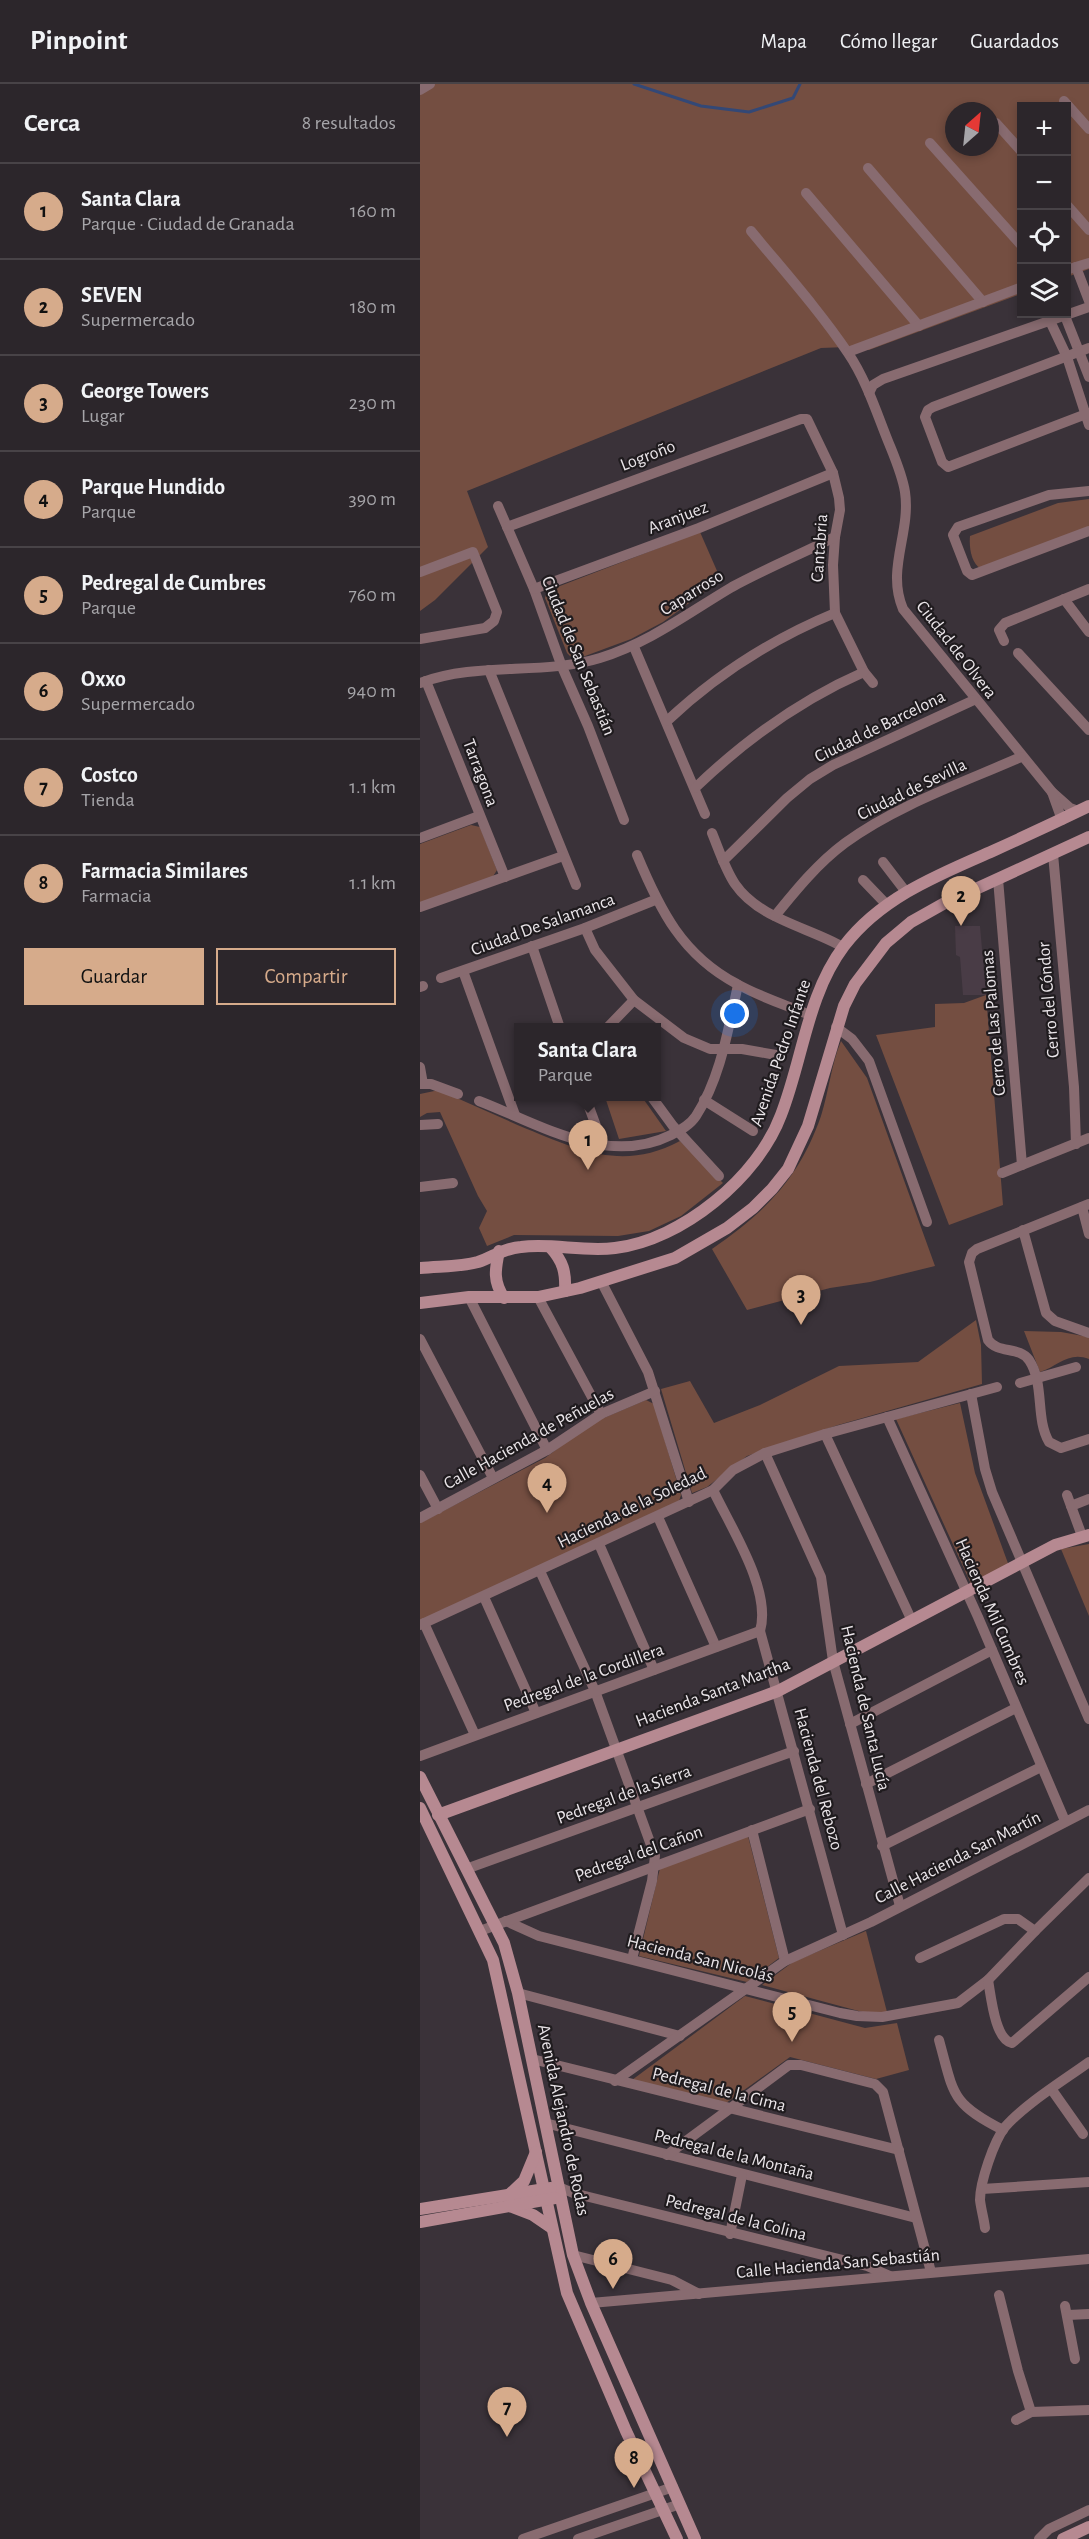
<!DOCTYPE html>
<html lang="es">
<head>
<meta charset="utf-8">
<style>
  body { margin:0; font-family:"Alegreya Sans",sans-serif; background:#342e33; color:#f1f3f6 }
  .controls { position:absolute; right:18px; top:18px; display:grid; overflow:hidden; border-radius:0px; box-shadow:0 3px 9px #0003 }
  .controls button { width:54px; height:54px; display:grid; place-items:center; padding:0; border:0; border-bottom:2px solid #484347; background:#2c262b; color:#f1f3f6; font:30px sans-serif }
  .compass { position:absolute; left:525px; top:18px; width:54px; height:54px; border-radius:50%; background:#2c262b; box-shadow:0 3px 9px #0003; rotate:27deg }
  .you { position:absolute; left:315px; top:930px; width:21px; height:21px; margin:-15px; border:4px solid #fff; border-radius:50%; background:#1a73e8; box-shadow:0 0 0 9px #1a73e833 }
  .badge { display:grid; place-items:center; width:39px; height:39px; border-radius:50%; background:#d6ab8b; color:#111; font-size:20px; font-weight:700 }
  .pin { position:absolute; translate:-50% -50px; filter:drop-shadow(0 2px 3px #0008) }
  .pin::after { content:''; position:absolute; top:32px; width:21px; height:18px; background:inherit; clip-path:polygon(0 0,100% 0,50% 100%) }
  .popup { position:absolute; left:94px; top:939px; width:147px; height:78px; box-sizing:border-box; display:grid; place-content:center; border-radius:0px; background:#2c262b; filter:drop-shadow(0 2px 4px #0005); font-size:20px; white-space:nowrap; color:#a6a5a9 }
  .popup b { font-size:22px; color:#f1f3f6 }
  .popup::after { content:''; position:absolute; left:50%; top:100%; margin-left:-12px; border:12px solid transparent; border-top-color:#2c262b }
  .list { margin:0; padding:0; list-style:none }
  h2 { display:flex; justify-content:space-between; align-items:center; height:78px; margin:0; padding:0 24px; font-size:26px }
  h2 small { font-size:20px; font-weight:400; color:#a6a5a9 }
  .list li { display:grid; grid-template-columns:39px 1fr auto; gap:18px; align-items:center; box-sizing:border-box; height:96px; padding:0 24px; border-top:2px solid #484347 }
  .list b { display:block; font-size:22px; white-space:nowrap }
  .list p { margin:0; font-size:20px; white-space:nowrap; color:#a6a5a9 }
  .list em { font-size:20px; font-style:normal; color:#a6a5a9 }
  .actions { display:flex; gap:12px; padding:18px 24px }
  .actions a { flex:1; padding:14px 0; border:2px solid #d6ab8b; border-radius:0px; text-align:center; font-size:21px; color:#d6ab8b }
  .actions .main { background:#d6ab8b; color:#111 }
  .icon { flex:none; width:33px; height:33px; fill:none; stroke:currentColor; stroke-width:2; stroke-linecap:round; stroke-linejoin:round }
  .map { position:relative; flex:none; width:669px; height:2455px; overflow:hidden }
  header { display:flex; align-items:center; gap:36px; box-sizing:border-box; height:84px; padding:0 30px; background:#2c262b; border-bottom:2px solid #484347 }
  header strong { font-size:28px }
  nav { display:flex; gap:33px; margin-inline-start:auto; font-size:21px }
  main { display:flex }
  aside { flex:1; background:#2c262b }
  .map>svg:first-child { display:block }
</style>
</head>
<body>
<header>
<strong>Pinpoint</strong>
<nav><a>Mapa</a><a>Cómo llegar</a><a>Guardados</a></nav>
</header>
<main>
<aside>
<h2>Cerca<small>8 resultados</small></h2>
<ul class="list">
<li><span class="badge">1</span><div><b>Santa Clara</b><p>Parque · Ciudad de Granada</p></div><em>160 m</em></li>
<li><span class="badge">2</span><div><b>SEVEN</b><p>Supermercado</p></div><em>180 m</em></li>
<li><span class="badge">3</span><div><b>George Towers</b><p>Lugar</p></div><em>230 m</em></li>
<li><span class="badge">4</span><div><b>Parque Hundido</b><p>Parque</p></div><em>390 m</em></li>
<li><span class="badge">5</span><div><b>Pedregal de Cumbres</b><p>Parque</p></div><em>760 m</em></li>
<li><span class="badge">6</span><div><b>Oxxo</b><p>Supermercado</p></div><em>940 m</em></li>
<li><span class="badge">7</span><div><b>Costco</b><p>Tienda</p></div><em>1.1 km</em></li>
<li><span class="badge">8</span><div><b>Farmacia Similares</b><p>Farmacia</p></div><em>1.1 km</em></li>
</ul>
<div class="actions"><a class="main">Guardar</a><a>Compartir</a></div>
</aside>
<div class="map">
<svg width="669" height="2455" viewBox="0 0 669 2455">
  <rect width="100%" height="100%" fill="#3a3239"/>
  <!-- built -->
  <path fill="#493c46" d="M535,842H560L566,911H543L540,873L536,871Z"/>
  <!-- green -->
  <g fill="#744e41" fill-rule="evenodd">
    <path d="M12,0H669V185L647,193L646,22H602L601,210L449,266L427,263L401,264L47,407L68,463L15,516L0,527V7ZM534,27H570V63H534Z"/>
    <path d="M669,415V443L561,485C551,479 549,463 550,452L638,419Z"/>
    <path d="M280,448L301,496L243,538L211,555L157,575L152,574L147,569L125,514L127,507Z"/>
    <path d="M51,741L60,743L77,786L72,794L0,819V760Z"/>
    <path d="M566,911L583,1121L529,1141L456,951L515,943V920L544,919Z"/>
    <path d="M421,957L447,994L515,1182L450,1198L410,1204L327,1226L292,1165C345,1128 379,1095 401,1032C409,1007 411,981 421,957Z"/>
    <path d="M19,1006C48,1019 77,1032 107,1045C161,1067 204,1087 260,1057L303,1099L261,1132L229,1147L198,1152L94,1151L67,1162L59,1144L67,1127L58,1112L20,1028L7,1029L0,1033V1010Z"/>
    <path d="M185,1013H222L246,1047L199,1055Z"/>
    <path d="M556,1236L561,1261L562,1300L418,1341L327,1372L287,1403L272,1409L241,1305L270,1297L294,1339L340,1321L419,1282L498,1278Z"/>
    <path d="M604,1247L641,1248L669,1253V1275C649,1267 638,1282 620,1288Z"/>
    <path d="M226,1316L234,1320L261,1411L259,1417L0,1537V1439L125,1374L172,1339Z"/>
    <path d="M540,1319L555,1389L589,1482L551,1500L476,1335Z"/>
    <path d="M669,1460V1532L641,1465Z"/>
    <path d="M328,1752L359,1874L327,1898L219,1872L240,1784Z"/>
    <path d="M446,1847L467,1928L446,1929L342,1901L373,1878Z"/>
    <path d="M325,1912L445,1944L477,1939L489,1986L456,1995L370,1973L306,2019L212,1996Z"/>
  </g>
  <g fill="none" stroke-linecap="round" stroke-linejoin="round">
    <!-- stream -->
    <path stroke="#334876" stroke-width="3" d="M214,0L281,22L329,28L373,14L380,0"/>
    <!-- street -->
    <g stroke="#886b70" stroke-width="10">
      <path d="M0,6L10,0"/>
      <path d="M644,17L669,45"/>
      <path d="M576,39L602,68"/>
      <path d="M510,59L602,162"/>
      <path d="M448,84L563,218"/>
      <path d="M386,109L499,242"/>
      <path d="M646,120L669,146"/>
      <path d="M331,147C364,187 399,226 428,269C445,294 455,324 466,352C473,370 482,389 485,408C491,449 466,485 483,525L632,708L650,724L658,727"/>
      <path d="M656,183L669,217"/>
      <path d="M646,186L669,179"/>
      <path d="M645,232L669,293"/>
      <path d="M630,237L647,273L669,341"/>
      <path d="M669,264L513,323L508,326L505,333L522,378L528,383L669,329"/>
      <path d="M428,268L602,203"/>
      <path d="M449,309L453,301L463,295L669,223"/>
      <path d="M669,407L629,411L538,443L533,451L547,487L552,491L669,447"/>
      <path d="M78,422L114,505L142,583L168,642L204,736"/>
      <path d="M87,443L381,335H387L413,389L419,414L420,426L415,453L413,481L415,529L444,588L453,599"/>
      <path d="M0,488L53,468L77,528L74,537L65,544L0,555"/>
      <path d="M114,505L279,444L413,389"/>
      <path d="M644,515L669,548"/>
      <path d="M584,557L579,546L585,539L669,505"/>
      <path d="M214,563L285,730"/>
      <path d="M598,569L669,646"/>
      <path d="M69,586L156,801"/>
      <path d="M6,597L85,793"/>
      <path d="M0,599C58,577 122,592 180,574C229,559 268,529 312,503C345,485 381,470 415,453"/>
      <path d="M247,637C297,590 352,555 415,529"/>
      <path d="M275,704C326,655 380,616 444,588"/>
      <path d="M632,708L642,736"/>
      <path d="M292,749C299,766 305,785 315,800C339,835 388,843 423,863"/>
      <path d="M0,754L59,732"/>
      <path d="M633,770L654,1003L656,1060"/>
      <path d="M217,771C240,826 262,871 317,900C340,913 366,921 390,931"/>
      <path d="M303,777L367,714L390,695L413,681L554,616"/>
      <path d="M463,778L486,808"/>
      <path d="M578,795L602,1081"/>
      <path d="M443,796L467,821"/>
      <path d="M0,823L143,772"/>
      <path d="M355,832C376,806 398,779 425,759C477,721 542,699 601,673"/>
      <path d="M165,844L175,866L214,916L264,954L290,965H322L356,971"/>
      <path d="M112,862L140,944"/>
      <path d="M43,887L95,1031"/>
      <path d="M21,894L165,844L235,816"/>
      <path d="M0,903L3,902"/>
      <path d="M416,943L432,955L449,977L507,1138"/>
      <path d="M187,944L214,916"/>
      <path d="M0,983L3,1000"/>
      <path d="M0,1000H11L38,1010"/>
      <path d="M165,1012L183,1061"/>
      <path d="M231,1012L253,1042L299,1092"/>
      <path d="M284,1016L333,1047"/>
      <path d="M59,1017C119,1040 187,1083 251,1051C261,1046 270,1041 276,1032C301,993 308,945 318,901"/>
      <path d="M0,1041L18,1040"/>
      <path d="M582,1089L669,1054"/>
      <path d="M0,1103L33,1099"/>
      <path d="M669,1120L557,1165L552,1169L549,1178L568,1256C578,1270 599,1262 609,1276C625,1300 615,1334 629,1358L641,1364L669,1355"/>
      <path d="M662,1123L669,1150"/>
      <path d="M603,1146L626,1229L635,1237L669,1249"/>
      <path d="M182,1199L228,1288L269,1418"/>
      <path d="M49,1213L127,1366"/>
      <path d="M118,1213L181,1330"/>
      <path d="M0,1255L73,1394"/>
      <path d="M600,1299L656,1283"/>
      <path d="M551,1310L565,1385L572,1408L669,1635"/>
      <path d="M467,1333L558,1533L645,1737"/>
      <path d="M405,1350L492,1537"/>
      <path d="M345,1369L401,1493L413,1577L480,1822"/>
      <path d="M0,1391L18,1425"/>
      <path d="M293,1406C311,1444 352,1506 340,1547"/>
      <path d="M647,1411L662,1452"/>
      <path d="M651,1422L669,1415"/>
      <path d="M238,1433L296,1563"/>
      <path d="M0,1434L127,1366L181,1330L235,1307"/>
      <path d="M179,1460L234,1586"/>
      <path d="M120,1487L175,1607L235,1772L232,1797L212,1875"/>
      <path d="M64,1513L116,1629"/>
      <path d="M4,1539L55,1651"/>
      <path d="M0,1541L293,1406L313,1386L345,1369L405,1350L577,1303"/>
      <path d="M340,1547L423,1851"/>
      <path d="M430,1640L572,1566"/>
      <path d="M0,1672L340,1547"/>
      <path d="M446,1700L596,1624"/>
      <path d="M332,1746L365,1877"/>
      <path d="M462,1762L621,1683"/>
      <path d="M46,1785L374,1667"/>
      <path d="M86,1837L119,1852L420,1929L437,1932L462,1933L538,1919L568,1896L615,1847L669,1794"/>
      <path d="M60,1847L390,1725"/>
      <path d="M500,1874L584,1835H598L615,1847"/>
      <path d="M568,1896C571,1912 575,1956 592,1959L669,1893"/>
      <path d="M98,1909L260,1952"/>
      <path d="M519,1956C534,2010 530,2019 583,2046"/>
      <path d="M112,1975L479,2066"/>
      <path d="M195,1997L365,1877L451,1838L669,1726"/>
      <path d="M632,2006L663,2050"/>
      <path d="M125,2039L496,2134"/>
      <path d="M247,2071L369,1981H381L455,2000L463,2008L511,2188"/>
      <path d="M139,2103L153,2109L447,2182L470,2192"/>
      <path d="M562,2105L669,2098"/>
      <path d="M565,2144C564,2135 561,2125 560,2116C560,2098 574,2057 585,2043C605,2020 644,1996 669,1978"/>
      <path d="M310,2150L322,2091"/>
      <path d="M153,2171L252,2196L279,2210"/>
      <path d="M579,2211L598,2287L611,2328"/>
      <path d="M171,2219L669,2175"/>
      <path d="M645,2222L655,2275"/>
      <path d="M648,2231L669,2230"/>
      <path d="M596,2336L611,2328L669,2326"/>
      <path d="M103,2455L253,2403"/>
      <path d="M158,2455L260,2420"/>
      <path d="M619,2455L629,2445L669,2426"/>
    </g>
    <!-- secondary -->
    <g stroke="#b68991" stroke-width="12">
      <path d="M130,1163C143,1177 146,1188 145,1207"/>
      <path d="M79,1167C75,1186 73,1197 84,1214"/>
      <path d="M0,1184C19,1182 40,1183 58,1178C73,1173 84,1164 101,1163C132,1159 163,1168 195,1164C262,1156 338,1093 361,1031C383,975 387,911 424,862C461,813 520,790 575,766C606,752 638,737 669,722"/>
      <path d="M0,1219L49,1213H118L160,1204L255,1174L307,1144L333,1124L352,1105L368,1085L388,1042L424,922L435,900L466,859L491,838L523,820L669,753"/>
      <path d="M0,1693L84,1859L98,1909L153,2171L171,2219L275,2455"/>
      <path d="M0,1724L73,1876L147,2209L206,2347L257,2455"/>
      <path d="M18,1731L358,1607L635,1461L669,1451"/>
      <path d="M90,2110L104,2097L116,2068"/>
      <path d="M90,2122L113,2131L132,2144"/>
      <path d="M0,2125L131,2104"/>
      <path d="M0,2138L135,2114"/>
      <path d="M643,2455L669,2443"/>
    </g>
  </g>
  <g text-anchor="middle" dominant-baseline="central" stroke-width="4.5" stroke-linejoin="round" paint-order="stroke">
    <!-- street labels -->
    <g font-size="18" fill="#eae5e9" stroke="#1f1b1e">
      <text transform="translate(228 372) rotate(-21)">Logroño</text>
      <text transform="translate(258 434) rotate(-21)">Aranjuez</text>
      <text transform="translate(400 464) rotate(-86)">Cantabria</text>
      <text transform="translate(272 509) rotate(-32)">Caparroso</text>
      <text transform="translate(536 566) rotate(52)">Ciudad de Olvera</text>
      <text transform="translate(158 572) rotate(68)">Ciudad de San Sebastián</text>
      <text transform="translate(460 643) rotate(-26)">Ciudad de Barcelona</text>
      <text transform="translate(60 689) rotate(69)">Tarragona</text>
      <text transform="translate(492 706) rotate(-26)">Ciudad de Sevilla</text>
      <text transform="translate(123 841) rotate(-20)">Ciudad De Salamanca</text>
      <text transform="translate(629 916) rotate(-95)">Cerro del Cóndor</text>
      <text transform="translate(574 939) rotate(-95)">Cerro de Las Palomas</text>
      <text transform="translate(361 969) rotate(-71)">Avenida Pedro Infante</text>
      <text transform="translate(109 1355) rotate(-29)">Calle Hacienda de Peñuelas</text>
      <text transform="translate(212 1424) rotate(-26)">Hacienda de la Soledad</text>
      <text transform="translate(572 1528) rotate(66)">Hacienda Mil Cumbres</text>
      <text transform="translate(164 1594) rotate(-20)">Pedregal de la Cordillera</text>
      <text transform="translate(293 1609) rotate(-21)">Hacienda Santa Martha</text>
      <text transform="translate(445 1624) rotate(77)">Hacienda de Santa Lucía</text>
      <text transform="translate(398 1695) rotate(75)">Hacienda del Rebozo</text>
      <text transform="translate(204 1711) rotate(-20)">Pedregal de la Sierra</text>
      <text transform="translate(219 1770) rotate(-20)">Pedregal del Cañon</text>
      <text transform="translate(538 1774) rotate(-27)">Calle Hacienda San Martín</text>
      <text transform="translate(280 1875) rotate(14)">Hacienda San Nicolás</text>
      <text transform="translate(299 2006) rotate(14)">Pedregal de la Cima</text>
      <text transform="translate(143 2036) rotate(78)">Avenida Alejandro de Rodas</text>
      <text transform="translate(314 2071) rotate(14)">Pedregal de la Montaña</text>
      <text transform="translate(316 2134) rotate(14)">Pedregal de la Colina</text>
      <text transform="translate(418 2180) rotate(-5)">Calle Hacienda San Sebastián</text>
    </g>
  </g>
</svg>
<div class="controls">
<button>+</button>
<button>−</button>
<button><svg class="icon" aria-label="locate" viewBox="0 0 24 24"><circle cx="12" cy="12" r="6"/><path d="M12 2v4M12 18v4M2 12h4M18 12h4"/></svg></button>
<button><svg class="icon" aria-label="layers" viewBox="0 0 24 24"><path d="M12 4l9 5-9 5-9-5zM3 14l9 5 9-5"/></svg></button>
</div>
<svg class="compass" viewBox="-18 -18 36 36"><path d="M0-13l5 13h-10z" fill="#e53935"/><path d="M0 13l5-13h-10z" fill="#a6a5a9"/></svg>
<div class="you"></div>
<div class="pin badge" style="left:168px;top:1086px">1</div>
<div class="popup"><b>Santa Clara</b>Parque</div>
<div class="pin badge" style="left:541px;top:842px">2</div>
<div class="pin badge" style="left:381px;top:1241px">3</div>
<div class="pin badge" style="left:127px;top:1429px">4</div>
<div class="pin badge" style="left:372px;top:1958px">5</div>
<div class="pin badge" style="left:193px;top:2205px">6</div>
<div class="pin badge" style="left:87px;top:2353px">7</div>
<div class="pin badge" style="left:214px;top:2404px">8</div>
</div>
</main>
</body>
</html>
